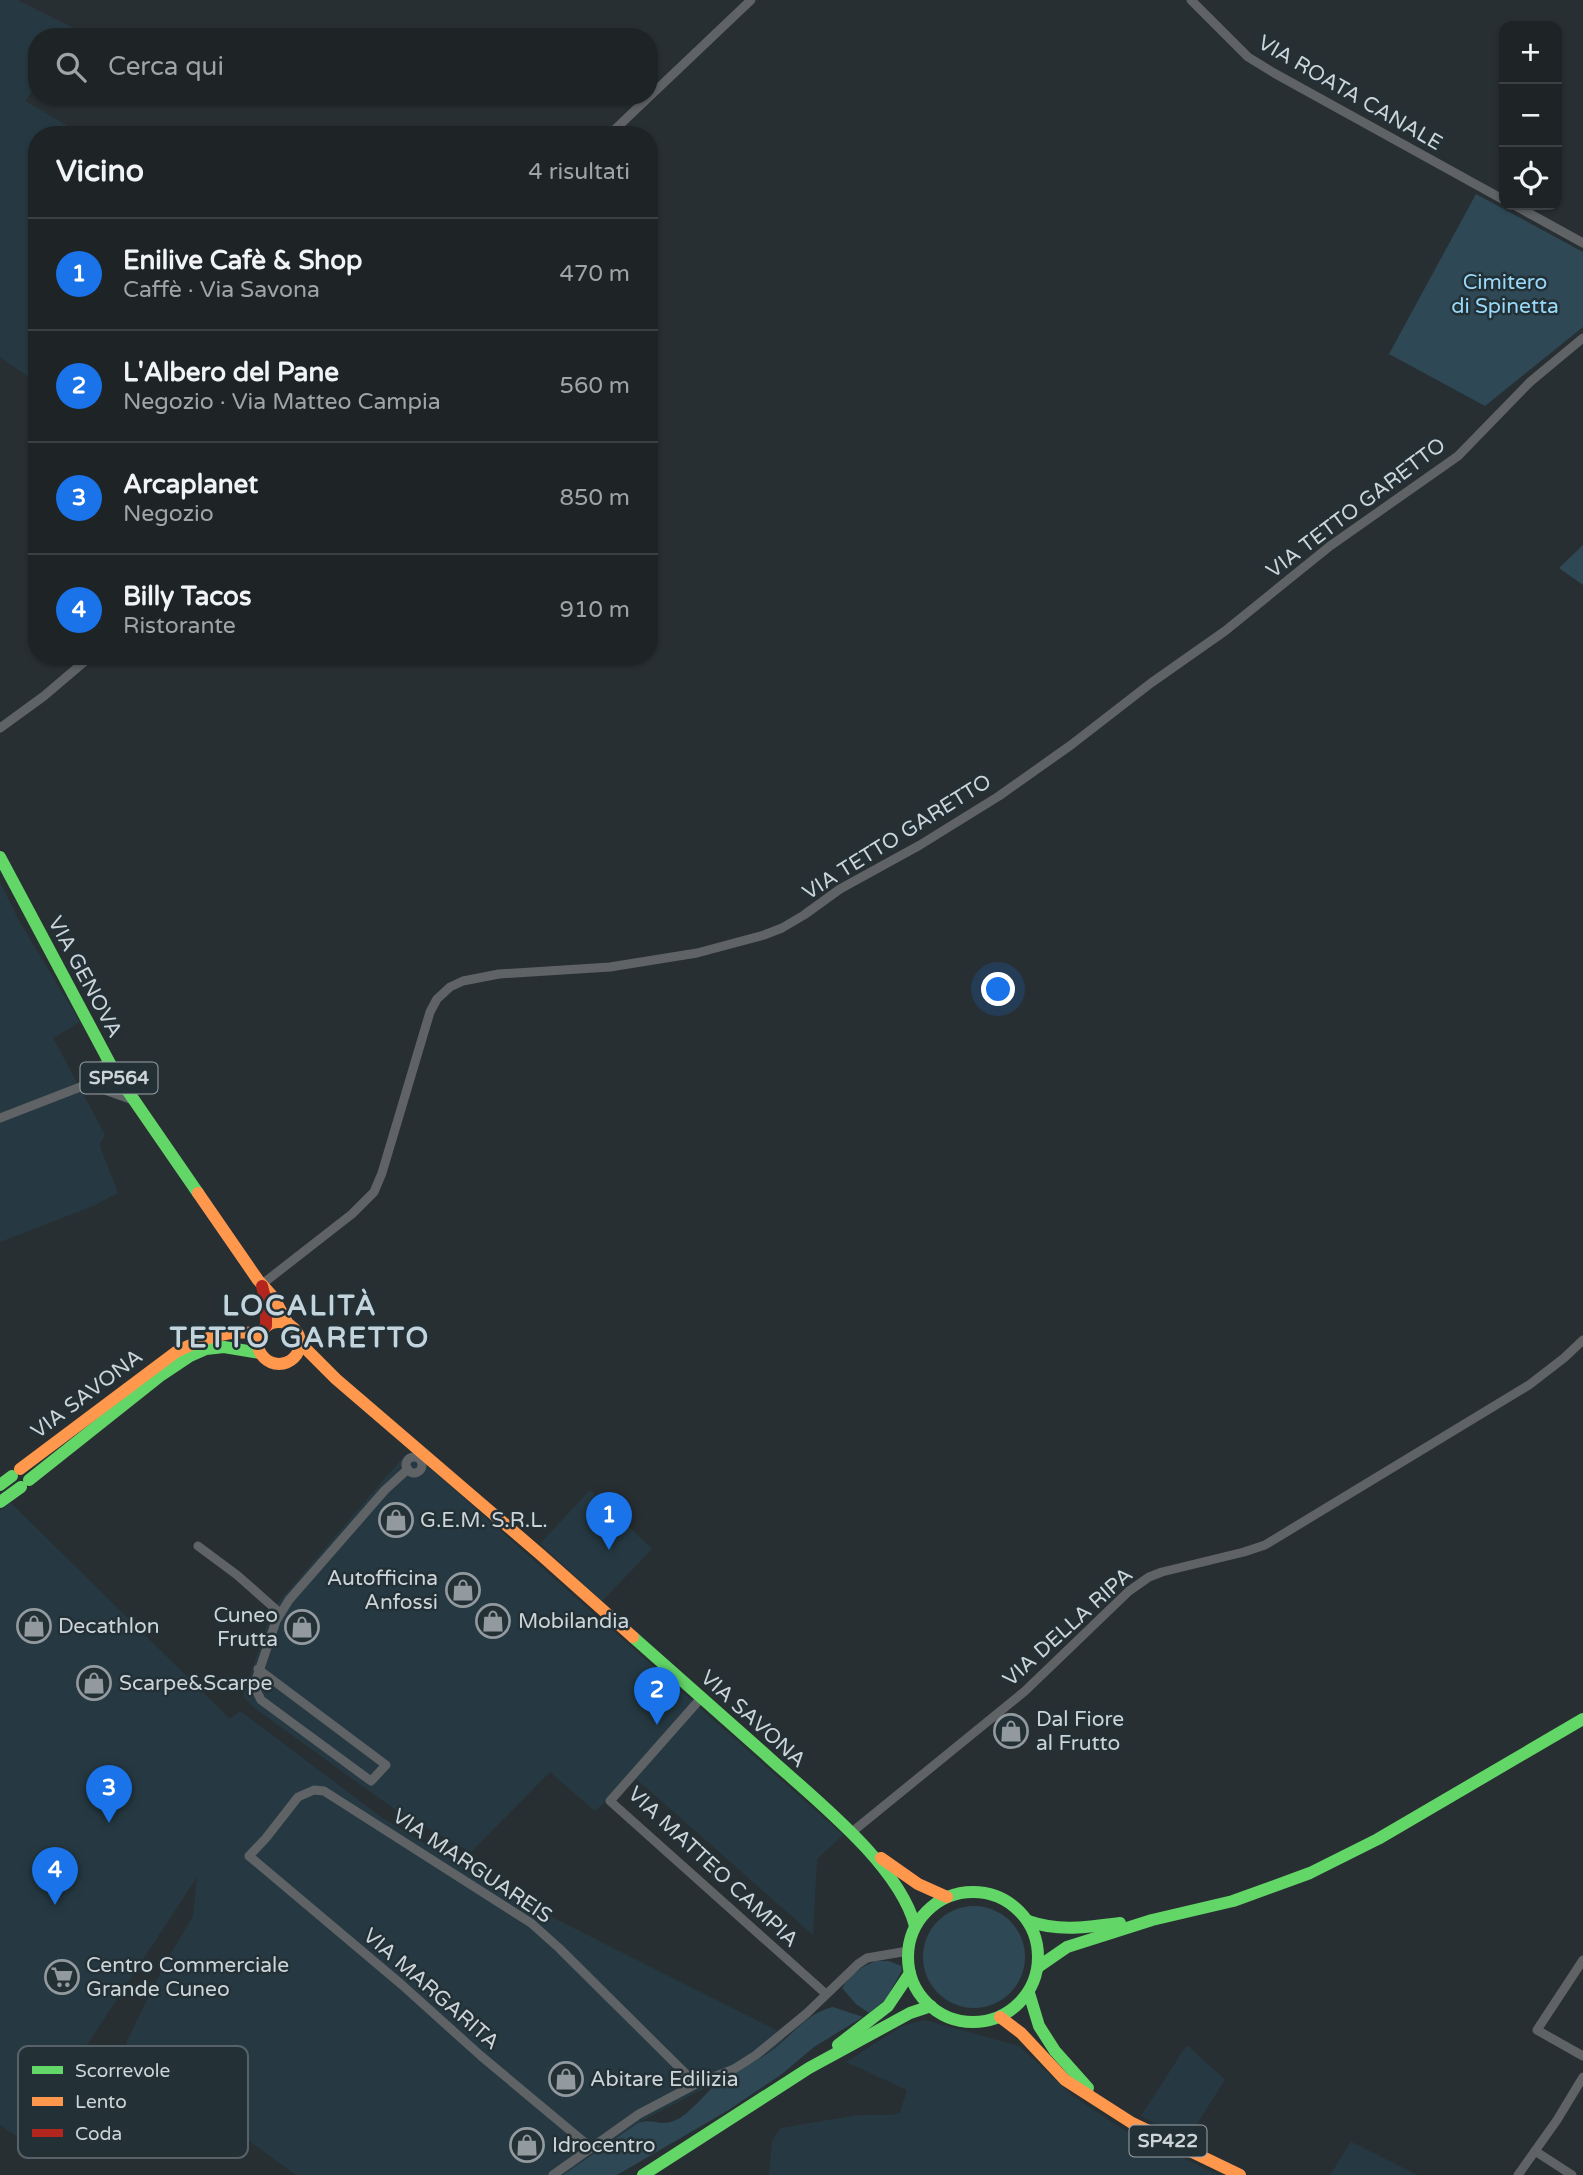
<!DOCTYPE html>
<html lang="it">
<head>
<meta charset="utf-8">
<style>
  body { margin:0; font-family:"Varela Round",sans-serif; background:#262b2e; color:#f1f3f6 }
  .controls { position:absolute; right:21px; top:21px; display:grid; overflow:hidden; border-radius:14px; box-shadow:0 2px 5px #0004 }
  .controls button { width:63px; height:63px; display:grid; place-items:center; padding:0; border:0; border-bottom:2px solid #3c4043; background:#1e2326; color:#f1f3f6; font:35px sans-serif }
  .you { position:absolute; left:999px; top:990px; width:24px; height:24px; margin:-18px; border:5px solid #fff; border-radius:50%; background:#1a73e8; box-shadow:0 0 0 10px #1a73e833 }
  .badge { display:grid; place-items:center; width:46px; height:46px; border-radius:50%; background:#1a73e8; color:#fff; font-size:23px; font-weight:700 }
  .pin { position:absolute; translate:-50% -58px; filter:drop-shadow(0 2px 4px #0008) }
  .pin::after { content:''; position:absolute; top:37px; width:24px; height:21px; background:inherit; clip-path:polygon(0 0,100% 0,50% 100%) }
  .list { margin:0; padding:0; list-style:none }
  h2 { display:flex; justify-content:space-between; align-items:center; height:91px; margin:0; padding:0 28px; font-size:30px }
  h2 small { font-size:23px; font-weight:400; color:#a1a4a7 }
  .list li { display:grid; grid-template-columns:46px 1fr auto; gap:21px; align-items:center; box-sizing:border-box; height:112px; padding:0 28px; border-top:2px solid #3c4043 }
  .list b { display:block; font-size:26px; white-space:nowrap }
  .list p { margin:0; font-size:23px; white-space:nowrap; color:#a1a4a7 }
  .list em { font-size:23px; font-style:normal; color:#a1a4a7 }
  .icon { flex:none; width:38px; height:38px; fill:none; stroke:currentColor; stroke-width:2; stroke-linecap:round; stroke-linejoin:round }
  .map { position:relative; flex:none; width:1583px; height:2175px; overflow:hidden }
  .search { position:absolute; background:#1e2326; box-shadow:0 2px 5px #0004; left:28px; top:28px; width:630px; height:77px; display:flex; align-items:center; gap:18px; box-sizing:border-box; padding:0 24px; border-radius:28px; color:#a1a4a7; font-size:26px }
  .panel { position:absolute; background:#1e2326; box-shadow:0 2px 5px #0004; left:28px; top:126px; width:630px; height:539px; border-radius:28px }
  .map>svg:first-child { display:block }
</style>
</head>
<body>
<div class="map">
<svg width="1583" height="2175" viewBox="0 0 1583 2175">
  <rect width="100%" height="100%" fill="#282f32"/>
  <!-- built -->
  <g fill="#263942">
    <path d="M0,0H17L73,28L67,37H37V83L25,101L83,135H37V383L0,357Z"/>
    <path d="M0,882L19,921L80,1022L53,1038L105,1135L100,1143L101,1150L118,1193L93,1206L0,1242Z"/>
    <path d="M413,1453L843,1835L817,1859L813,1935L633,1776L595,1811L550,1772L471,1852L397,1811L256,1709L243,1696L271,1614L277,1604L406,1454Z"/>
    <path d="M590,1490L652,1549L602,1601L540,1544Z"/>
    <path d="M10,1502L230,1719L240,1711L381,1817L512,1897L776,2030L784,2040L770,2052L749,2065L638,2123L563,2175H296L149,2068L131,2052L126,2043L166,1962L193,1916L197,1877L24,2141L0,2125V1511Z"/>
    <path d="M925,2020L1019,2046L1073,2096L1127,2132L1219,2175H769L772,2140L781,2128L858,2115H892L900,2113L907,2090L846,2062L902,2026Z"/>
    <path d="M1187,2045L1225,2080L1186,2140L1141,2116Z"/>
    <path d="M1351,2142L1417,2175H1330Z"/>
  </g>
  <!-- green -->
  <g fill="#2e4855">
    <path d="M1476,194L1583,252V327L1485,406L1389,354Z"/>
    <path d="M1583,545V585L1559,568Z"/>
    <circle cx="974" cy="1957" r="51"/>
    <path d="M876,1961H889L901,1966L902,1970L886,1999L869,2013L856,2004L842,1988C850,1975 862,1966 876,1961Z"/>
    <path d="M833,2007L863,2017L814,2047L782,2074L727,2111L617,2175H563L638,2123C655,2117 661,2129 680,2118C695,2108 706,2092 720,2081C734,2070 752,2064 767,2054C790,2039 805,2013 833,2007Z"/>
  </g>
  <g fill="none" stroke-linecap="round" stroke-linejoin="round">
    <!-- street -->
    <g stroke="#606365" stroke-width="9">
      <path d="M1191,0L1248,57L1274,73L1504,200"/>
      <path d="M609,135L751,0"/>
      <path d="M1514,205L1583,243"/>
      <path d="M0,728L44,696L91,656"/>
      <path d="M88,1084L89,1075L108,1061"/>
      <path d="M100,1089L114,1071"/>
      <path d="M0,1118L88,1084L133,1100"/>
      <path d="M261,1285L352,1214L374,1192L382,1173L430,1012L437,999L450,987L463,981L499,974L610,967L697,953L764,935L782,928L804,915L840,889L920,845L999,796L1071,745L1151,683L1225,631L1330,546L1458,456L1530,382L1583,338"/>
      <circle cx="414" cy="1465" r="8"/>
      <path d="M198,1546L237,1575L280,1613"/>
      <path d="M258,1669L386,1765L371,1781L261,1700L254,1686L276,1621L289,1600L385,1490L408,1469"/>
      <path d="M701,1698L610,1801L826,1994"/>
      <path d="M852,1832L1025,1691L1129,1591L1149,1577L1162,1572L1244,1552L1265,1545L1529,1385L1564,1358L1583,1340"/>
      <path d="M1583,1960L1537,2030L1583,2056"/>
      <path d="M590,2147L481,2056L401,1984L249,1856L266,1838L298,1797L314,1790L324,1791L531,1923L559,1948L696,2084"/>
      <path d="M1535,2151L1572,2175"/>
      <path d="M553,2175L639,2114L696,2084L734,2069L756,2055L807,2013L858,1964L867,1958L908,1951"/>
      <path d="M1518,2175L1557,2120L1583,2077"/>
    </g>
    <!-- fast -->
    <g stroke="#63d668" stroke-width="12">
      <path d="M0,857L114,1071L198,1193"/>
      <path d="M29,1480L160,1376L190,1356L206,1349L224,1347L260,1353"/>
      <path d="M0,1485L12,1476"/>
      <path d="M0,1502L21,1487"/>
      <path d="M633,1637C677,1676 721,1715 765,1754C812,1797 899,1864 915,1926"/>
      <circle cx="973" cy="1957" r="65"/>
      <path d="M1028,1921C1059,1932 1088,1927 1120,1923"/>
      <path d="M1038,1967L1067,1947L1152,1920L1233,1901L1310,1873L1378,1839L1583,1719"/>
      <path d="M1029,1993L1039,2026L1055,2051L1088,2088"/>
      <path d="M838,2045L888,2006L910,1973"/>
      <path d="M643,2175L809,2068L910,2013L931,2006"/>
    </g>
    <!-- slow -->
    <g stroke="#ff974d" stroke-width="12">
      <path d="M198,1193L258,1280L274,1298L288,1324"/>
      <circle cx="279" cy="1343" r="21"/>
      <path d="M300,1343L336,1379L541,1555L633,1637"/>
      <path d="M20,1469L176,1352C203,1338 229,1329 259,1334"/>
      <path d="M881,1858L918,1884L947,1897"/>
      <path d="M1000,2017L1021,2033L1065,2080L1132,2123L1240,2175"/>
    </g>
    <!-- jam -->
    <path stroke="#b3261e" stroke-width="12" d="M262,1286L266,1302V1326"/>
  </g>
  <!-- icons -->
  <defs>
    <g id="shop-ring" transform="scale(1.75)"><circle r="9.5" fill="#233137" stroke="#939a9f" stroke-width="1.5"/><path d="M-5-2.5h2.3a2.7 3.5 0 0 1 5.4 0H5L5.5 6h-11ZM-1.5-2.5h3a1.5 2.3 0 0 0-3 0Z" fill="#939a9f"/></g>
    <g id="supermarket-ring" transform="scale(1.75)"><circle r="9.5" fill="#233137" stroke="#939a9f" stroke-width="1.5"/><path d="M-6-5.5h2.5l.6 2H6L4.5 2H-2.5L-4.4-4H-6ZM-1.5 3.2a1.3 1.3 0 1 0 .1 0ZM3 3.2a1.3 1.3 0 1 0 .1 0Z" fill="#939a9f"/></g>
  </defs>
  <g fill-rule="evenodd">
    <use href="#shop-ring" x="396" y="1520"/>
    <use href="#shop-ring" x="463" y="1590"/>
    <use href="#shop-ring" x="493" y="1621"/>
    <use href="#shop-ring" x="34" y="1626"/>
    <use href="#shop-ring" x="302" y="1627"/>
    <use href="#shop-ring" x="94" y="1683"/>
    <use href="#shop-ring" x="1011" y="1731"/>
    <use href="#supermarket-ring" x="62" y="1977"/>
    <use href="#shop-ring" x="566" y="2079"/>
    <use href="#shop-ring" x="527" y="2145"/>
  </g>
  <g text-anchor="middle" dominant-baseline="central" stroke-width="5" stroke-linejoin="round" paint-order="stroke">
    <!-- shield labels -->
    <g fill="#233137" stroke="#99a3a8" stroke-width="2">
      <rect x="80.5" y="1062.5" width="77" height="31" rx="5"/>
      <rect x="1129.5" y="2125.5" width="77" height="31" rx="5"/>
    </g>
    <g font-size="19" font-weight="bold" fill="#ccd4d9">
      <text x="119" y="1078">SP564</text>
      <text x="1168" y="2141">SP422</text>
    </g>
    <!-- street labels -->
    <g font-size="21" fill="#ccd4d9" stroke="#233137">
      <text transform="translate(1350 93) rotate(30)">VIA ROATA CANALE</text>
      <text transform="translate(1356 508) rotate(-37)">VIA TETTO GARETTO</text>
      <text transform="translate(897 837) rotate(-32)">VIA TETTO GARETTO</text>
      <text transform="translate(85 977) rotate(62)">VIA GENOVA</text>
      <text transform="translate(87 1394) rotate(-37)">VIA SAVONA</text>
      <text transform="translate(1068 1627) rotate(-42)">VIA DELLA RIPA</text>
      <text transform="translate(753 1719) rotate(42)">VIA SAVONA</text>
      <text transform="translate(472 1866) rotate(34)">VIA MARGUAREIS</text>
      <text transform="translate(713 1867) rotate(43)">VIA MATTEO CAMPIA</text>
      <text transform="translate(431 1989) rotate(41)">VIA MARGARITA</text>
    </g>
    <!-- park labels -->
    <g font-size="21" fill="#98d9f9" stroke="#233137">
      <text x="1505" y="282">Cimitero<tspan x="1505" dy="24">di Spinetta</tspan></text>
    </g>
    <!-- poi labels -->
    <g font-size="21" fill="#ccd4d9" stroke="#233137" text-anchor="start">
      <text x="420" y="1520">G.E.M. S.R.L.</text>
      <text x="438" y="1578" text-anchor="end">Autofficina<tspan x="438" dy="24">Anfossi</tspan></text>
      <text x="278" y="1615" text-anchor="end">Cuneo<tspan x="278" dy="24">Frutta</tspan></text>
      <text x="518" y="1621">Mobilandia</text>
      <text x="58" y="1626">Decathlon</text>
      <text x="119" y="1683">Scarpe&amp;Scarpe</text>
      <text x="1036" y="1719">Dal Fiore<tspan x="1036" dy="24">al Frutto</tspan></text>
      <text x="86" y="1965">Centro Commerciale<tspan x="86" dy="24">Grande Cuneo</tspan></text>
      <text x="590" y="2079">Abitare Edilizia</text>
      <text x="552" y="2145">Idrocentro</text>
    </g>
    <!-- district labels -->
    <g font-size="28" font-weight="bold" letter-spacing="2" fill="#c4d4dd" stroke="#233137">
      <text x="300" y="1306">LOCALITÀ<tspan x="300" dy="32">TETTO GARETTO</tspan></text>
    </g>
  </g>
  <!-- legend -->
  <rect x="18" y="2046" width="230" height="112" rx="10" fill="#233137" stroke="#566268" stroke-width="2"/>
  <rect x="32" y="2066" width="31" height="8" fill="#63d668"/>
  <rect x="32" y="2097" width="31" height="9" fill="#ff974d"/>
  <rect x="32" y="2129" width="31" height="8" fill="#b3261e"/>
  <g font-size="19" fill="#ccd4d9">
    <text x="75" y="2077">Scorrevole</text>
    <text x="75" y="2108">Lento</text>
    <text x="75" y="2140">Coda</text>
  </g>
</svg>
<div class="controls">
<button>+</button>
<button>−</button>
<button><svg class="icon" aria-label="locate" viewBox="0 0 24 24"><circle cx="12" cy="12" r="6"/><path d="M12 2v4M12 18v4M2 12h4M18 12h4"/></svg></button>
</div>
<div class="you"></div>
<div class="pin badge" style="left:609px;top:1550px">1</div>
<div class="pin badge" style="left:657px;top:1725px">2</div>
<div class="pin badge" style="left:109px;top:1823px">3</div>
<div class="pin badge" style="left:55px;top:1905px">4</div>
<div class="search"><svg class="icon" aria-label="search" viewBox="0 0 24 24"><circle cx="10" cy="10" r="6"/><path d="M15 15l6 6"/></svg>Cerca qui</div>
<section class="panel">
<h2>Vicino<small>4 risultati</small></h2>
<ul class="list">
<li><span class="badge">1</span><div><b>Enilive Cafè &amp; Shop</b><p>Caffè · Via Savona</p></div><em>470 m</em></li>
<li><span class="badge">2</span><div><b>L'Albero del Pane</b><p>Negozio · Via Matteo Campia</p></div><em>560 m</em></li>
<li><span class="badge">3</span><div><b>Arcaplanet</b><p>Negozio</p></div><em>850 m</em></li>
<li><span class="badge">4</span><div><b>Billy Tacos</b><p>Ristorante</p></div><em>910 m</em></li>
</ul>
</section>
</div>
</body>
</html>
